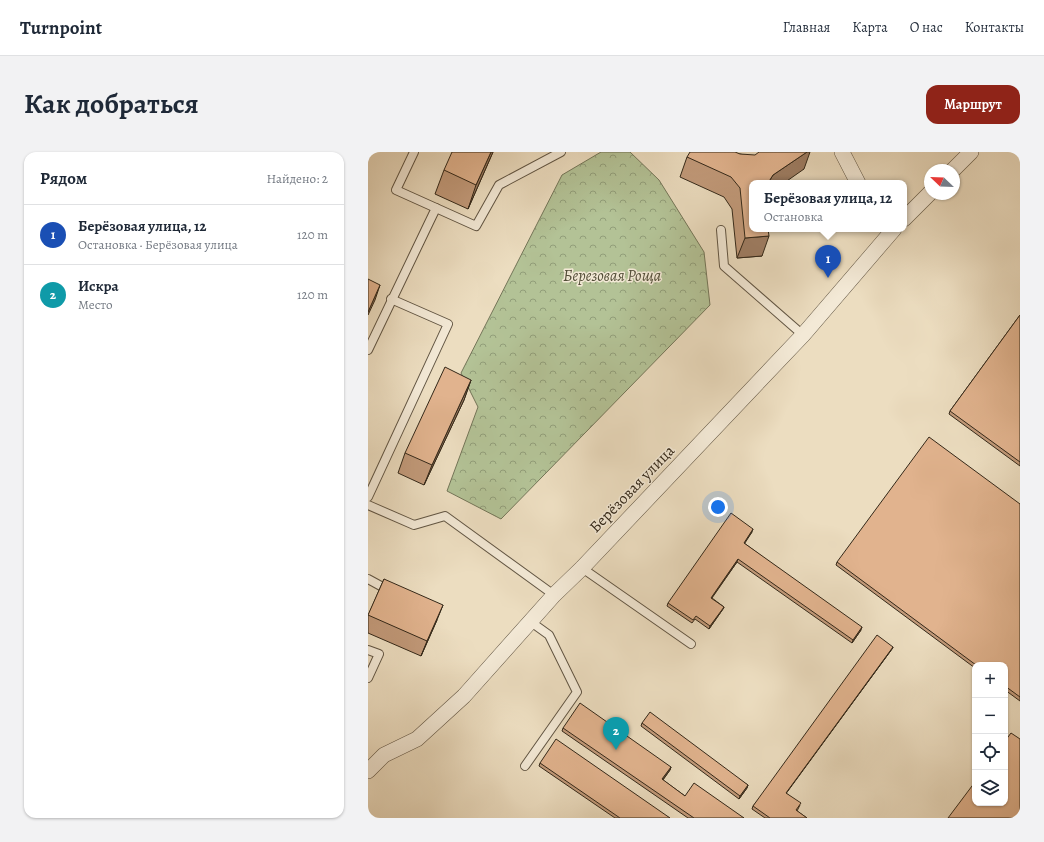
<!DOCTYPE html>
<html lang="ru">
<head>
<meta charset="utf-8">
<style>
  body { margin:0; font-family:Alegreya,serif; background:#f2f2f3; color:#1f2937 }
  .controls { position:absolute; right:12px; bottom:12px; display:grid; overflow:hidden; border-radius:8px; box-shadow:0 1px 3px #0004 }
  .controls button { width:36px; height:36px; display:grid; place-items:center; padding:0; border:0; border-bottom:1px solid #e0e1e3; background:#fff; color:#1f2937; font:20px sans-serif }
  .compass { position:absolute; left:556px; top:12px; width:36px; height:36px; border-radius:50%; background:#fff; box-shadow:0 1px 3px #0004; rotate:293deg }
  .you { position:absolute; left:350px; top:355px; width:14px; height:14px; margin:-10px; border:3px solid #fff; border-radius:50%; background:#1a73e8; box-shadow:0 0 0 6px #1a73e833 }
  .badge { display:grid; place-items:center; width:26px; height:26px; border-radius:50%; background:#8f2418; color:#fff; font-size:13px; font-weight:700 }
  .pin { position:absolute; translate:-50% -33px; filter:drop-shadow(0 1px 2px #0008) }
  .pin::after { content:''; position:absolute; top:21px; width:14px; height:12px; background:inherit; clip-path:polygon(0 0,100% 0,50% 100%) }
  .popup { position:absolute; left:381px; top:28px; width:158px; height:52px; box-sizing:border-box; display:grid; place-content:center; border-radius:8px; background:#fff; filter:drop-shadow(0 1px 3px #0005); font-size:13px; white-space:nowrap; color:#747a83 }
  .popup b { font-size:15px; color:#1f2937 }
  .popup::after { content:''; position:absolute; left:50%; top:100%; margin-left:-8px; border:8px solid transparent; border-top-color:#fff }
  .list { margin:0; padding:0; list-style:none }
  h2 { display:flex; justify-content:space-between; align-items:center; height:52px; margin:0; padding:0 16px; font-size:17px }
  h2 small { font-size:13px; font-weight:400; color:#747a83 }
  .list li { display:grid; grid-template-columns:26px 1fr auto; gap:12px; align-items:center; box-sizing:border-box; height:60px; padding:0 16px; border-top:1px solid #e0e1e3 }
  .list b { display:block; font-size:15px; white-space:nowrap }
  .list p { margin:0; font-size:13px; white-space:nowrap; color:#747a83 }
  .list em { font-size:13px; font-style:normal; color:#747a83 }
  .icon { flex:none; width:22px; height:22px; fill:none; stroke:currentColor; stroke-width:2; stroke-linecap:round; stroke-linejoin:round }
  .map { position:relative; flex:none; width:652px; height:666px; overflow:hidden; border-radius:12px }
  header { display:flex; align-items:center; gap:24px; box-sizing:border-box; height:56px; padding:0 20px; background:#fff; border-bottom:1px solid #e0e1e3 }
  header strong { font-size:19px }
  nav { display:flex; gap:22px; margin-inline-start:auto; font-size:14px }
  .intro { display:flex; align-items:center; justify-content:space-between; box-sizing:border-box; height:96px; padding:0 24px }
  h1 { margin:0; font-size:28px }
  .button { padding:10px 18px; border-radius:12px; background:#8f2418; color:#fff; font-size:14px; font-weight:700 }
  main { display:flex; gap:24px; padding:0 24px }
  aside { flex:1; background:#fff; border-radius:12px; box-shadow:0 1px 3px #0004 }
  .map>svg:first-child { display:block }
</style>
</head>
<body>
<header>
<strong>Turnpoint</strong>
<nav><a>Главная</a><a>Карта</a><a>О нас</a><a>Контакты</a></nav>
</header>
<div class="intro"><h1>Как добраться</h1><a class="button">Маршрут</a></div>
<main>
<aside>
<h2>Рядом<small>Найдено: 2</small></h2>
<ul class="list">
<li><span class="badge" style="background:#1a4fb4">1</span><div><b>Берёзовая улица, 12</b><p>Остановка · Берёзовая улица</p></div><em>120 m</em></li>
<li><span class="badge" style="background:#0f9aa8">2</span><div><b>Искра</b><p>Место</p></div><em>120 m</em></li>
</ul>
</aside>
<div class="map">
<svg width="652" height="666" viewBox="0 0 652 666">
  <defs>
    <pattern id="forest-crowns" width="20" height="18" patternUnits="userSpaceOnUse"><rect width="20" height="18" fill="#b3c296"/><path d="M2 6a3 3 0 1 1 6 0M12 15a3 3 0 1 1 6 0" fill="none" stroke="#929e7a"/></pattern>
  </defs>
  <rect width="100%" height="100%" fill="#ecddc0"/>
  <filter id="stains"><feTurbulence type="fractalNoise" baseFrequency=".005" numOctaves="4"/><feColorMatrix values="0 0 0 0 .2 0 0 0 0 .09 0 0 0 0 .02 0 0 0 .5 -.17"/></filter>
  <radialGradient id="worn" r=".72"><stop offset=".6" stop-color="#630" stop-opacity="0"/><stop offset="1" stop-color="#630" stop-opacity=".3"/></radialGradient>
  <!-- forest -->
  <path fill="url(#forest-crowns)" stroke="#737558" d="M233,0H262L291,28L336,100L342,153L133,367L79,339L110,255L93,221L194,23Z"/>
  <g fill="none" stroke-linecap="round" stroke-linejoin="round">
    <!-- lane casing -->
    <g stroke="#615543" stroke-width="10">
      <g id="lane">
        <path d="M68,56L108,74L131,33L193,0"/>
        <path d="M353,78L356,114L435,183"/>
        <path d="M0,198L68,56L28,38L46,0"/>
        <path d="M0,345L80,172L23,147"/>
        <path d="M0,353L46,373L77,364L186,443"/>
        <path d="M214,416L323,492"/>
        <path d="M0,427L22,439"/>
        <path d="M0,498L11,502L0,526"/>
        <path d="M157,614L209,540L181,483L163,470"/>
      </g>
    </g>
    <!-- street casing -->
    <g stroke="#615543" stroke-width="16">
      <g id="street">
        <path d="M474,0L490,31"/>
        <path d="M585,18L603,0"/>
        <path d="M536,67L562,41"/>
        <path d="M0,619L16,603L49,587L96,544L186,443L214,416L435,183L526,77"/>
      </g>
    </g>
    <!-- lane -->
    <use href="#lane" stroke="#f3e9d6" stroke-width="8"/>
    <!-- street -->
    <use href="#street" stroke="#f3e9d6" stroke-width="15"/>
  </g>
  <!-- wall -->
  <g fill="#c29a7a" stroke="#332819">
    <path d="M125,0L100,57L67,42L76,18Z"/>
    <path d="M372,2L436,17L384,31L394,104L369,106L364,57L356,45L312,25L319,5Z"/>
    <path d="M652,163V314L581,262L582,259Z"/>
    <path d="M103,228L96,248L56,333L30,321L37,301Z"/>
    <path d="M652,352V549L637,538V513H607V516L468,413L469,410Z"/>
    <path d="M384,380L376,391L493,478L484,491L369,410L344,446L356,455L355,457L341,477L327,467L324,471L299,454L300,451Z"/>
    <path d="M16,427L69,468L53,504L0,481V464Z"/>
    <path d="M525,495L524,497L418,641L432,653L429,659L439,666H397L384,657L385,654Z"/>
    <path d="M274,571L380,633L379,636L371,647L273,574Z"/>
    <path d="M195,576L303,615L302,618L295,628L317,644L376,666H320L194,579Z"/>
    <path d="M172,611L302,666H247L171,614Z"/>
  </g>
  <!-- shaded-wall -->
  <g fill="#9e7d63" stroke="#332819">
    <path d="M123,0H125L100,57L108,33Z"/>
    <path d="M439,0H442L436,17L416,31H400L405,23Z"/>
    <path d="M401,84L394,104L369,106L377,86Z"/>
    <path d="M12,133L7,148L0,163V160Z"/>
    <path d="M103,228L96,248L56,333L64,313Z"/>
    <path d="M385,377L384,380L375,394L376,391Z"/>
    <path d="M370,407L369,410L342,448L343,446Z"/>
    <path d="M75,453L69,468L53,504L59,489Z"/>
    <path d="M356,455L355,457L341,477L342,474Z"/>
    <path d="M494,475L493,478L484,491L485,488Z"/>
    <path d="M525,495L524,497L417,643L418,641Z"/>
    <path d="M303,615L302,618L293,630L294,627Z"/>
    <path d="M380,633L379,636L371,647L372,644Z"/>
  </g>
  <!-- building -->
  <g fill="#e1b38e" stroke="#332819">
    <path d="M84,0H123L108,33L76,18Z"/>
    <path d="M322,0H367L372,2L387,3L391,0H439L405,23L400,31H384V77H400L401,84L377,86L372,36L363,25L319,5Z"/>
    <path d="M0,127L12,133L0,160Z"/>
    <path d="M652,163V310L582,259Z"/>
    <path d="M77,215L103,228L64,313L37,301Z"/>
    <path d="M561,285L652,352V545L637,534V513H608L469,410Z"/>
    <path d="M363,361L385,377L376,391L494,475L485,488L370,407L343,446L356,455L342,474L328,464L325,468L300,451Z"/>
    <path d="M16,427L75,453L59,489L0,463Z"/>
    <path d="M509,483L525,495L418,641L433,651L428,658L439,666H402L385,654Z"/>
    <path d="M212,551L303,615L294,627L317,644L326,631L376,666H326L195,576Z"/>
    <path d="M282,560L380,633L372,644L274,571Z"/>
    <path d="M643,581L652,587V666H580L607,630V651H637V589Z"/>
    <path d="M188,587L302,666H252L172,611Z"/>
  </g>
  <g text-anchor="middle" dominant-baseline="central" stroke-width="3" stroke-linejoin="round" paint-order="stroke">
    <!-- park labels -->
    <g font-size="16" font-style="italic" fill="#534e38" stroke="#f3e9d6">
      <text x="244" y="124">Березовая Роща</text>
    </g>
    <!-- street labels -->
    <g font-size="16" fill="#332819" stroke="#f3e9d6">
      <text transform="translate(264 337) rotate(-46)">Берёзовая улица</text>
    </g>
  </g>
  <rect width="100%" height="100%" filter="url(#stains)"/>
  <rect width="100%" height="100%" fill="url(#worn)"/>
</svg>
<div class="controls">
<button>+</button>
<button>−</button>
<button><svg class="icon" aria-label="locate" viewBox="0 0 24 24"><circle cx="12" cy="12" r="6"/><path d="M12 2v4M12 18v4M2 12h4M18 12h4"/></svg></button>
<button><svg class="icon" aria-label="layers" viewBox="0 0 24 24"><path d="M12 4l9 5-9 5-9-5zM3 14l9 5 9-5"/></svg></button>
</div>
<svg class="compass" viewBox="-18 -18 36 36"><path d="M0-13l5 13h-10z" fill="#e53935"/><path d="M0 13l5-13h-10z" fill="#747a83"/></svg>
<div class="you"></div>
<div class="pin badge" style="left:460px;top:126px;background:#1a4fb4">1</div>
<div class="popup"><b>Берёзовая улица, 12</b>Остановка</div>
<div class="pin badge" style="left:248px;top:598px;background:#0f9aa8">2</div>
</div>
</main>
</body>
</html>
